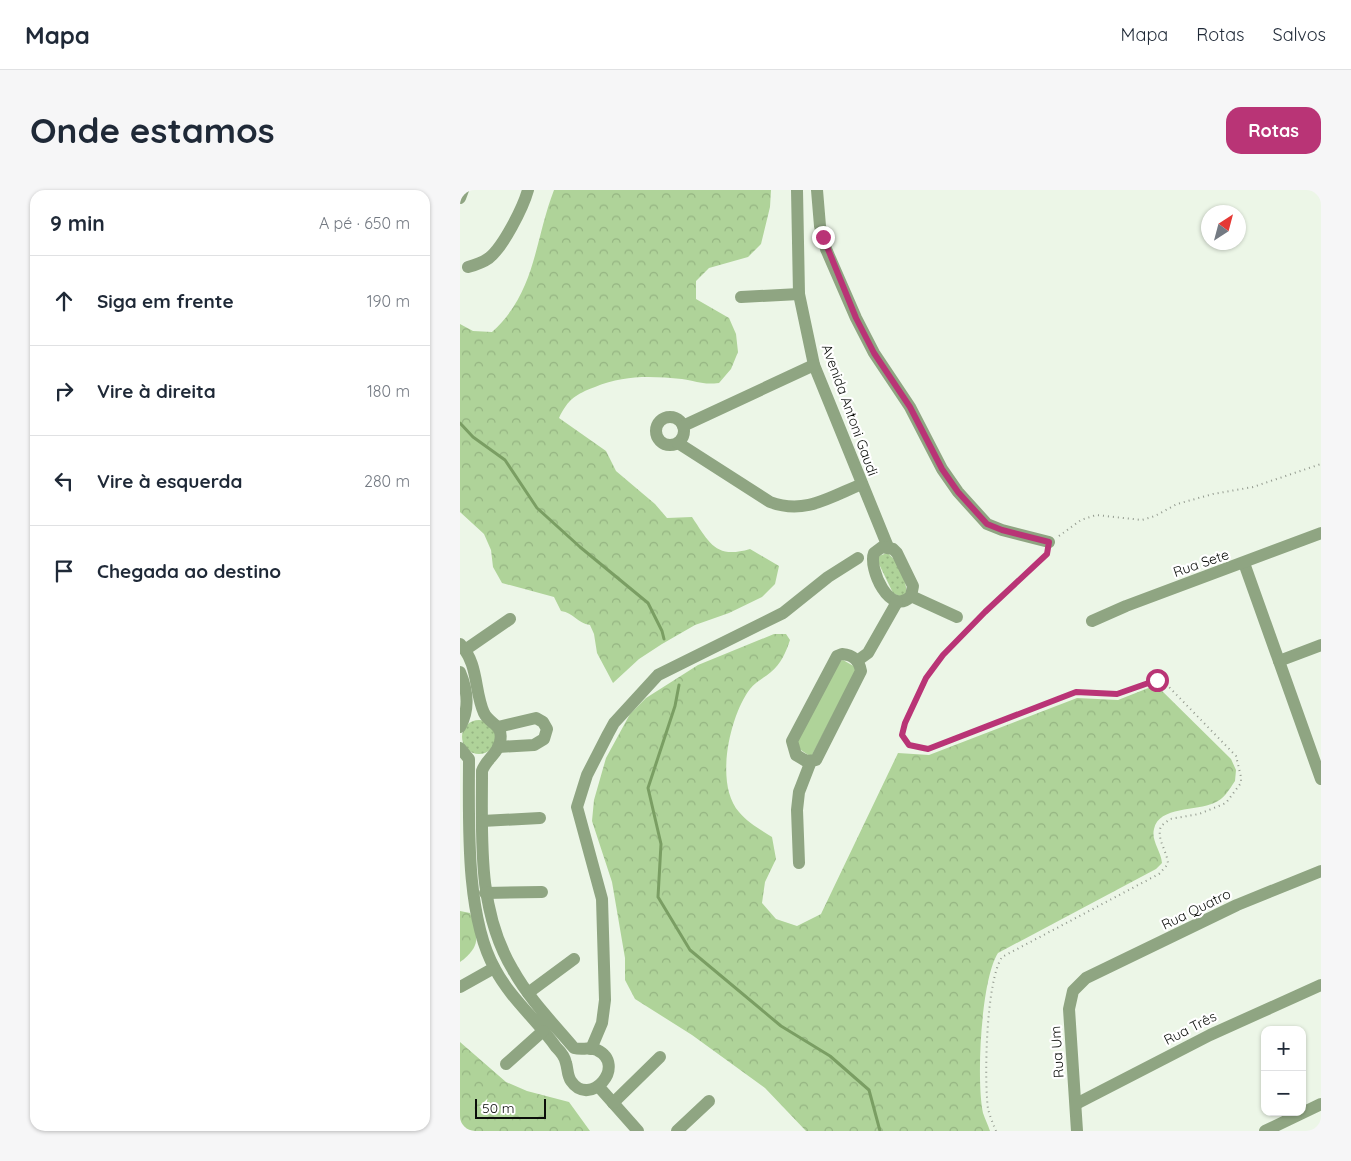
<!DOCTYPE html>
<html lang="pt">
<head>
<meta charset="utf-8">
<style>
  body { margin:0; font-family:Quicksand,sans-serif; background:#f6f6f7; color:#1f2937 }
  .controls { position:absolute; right:15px; bottom:15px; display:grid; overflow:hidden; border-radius:10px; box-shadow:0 1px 4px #0004 }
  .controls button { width:45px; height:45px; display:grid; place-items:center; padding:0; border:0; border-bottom:1px solid #e0e1e3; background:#fff; color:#1f2937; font:25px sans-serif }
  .compass { position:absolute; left:741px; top:15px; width:45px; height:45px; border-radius:50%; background:#fff; box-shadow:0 1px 4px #0004; rotate:36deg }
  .scale { position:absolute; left:15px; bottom:12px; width:71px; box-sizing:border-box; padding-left:5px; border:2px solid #0b0e0a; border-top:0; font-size:14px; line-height:18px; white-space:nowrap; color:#0b0e0a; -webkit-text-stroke:4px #fff; paint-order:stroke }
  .stop { position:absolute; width:15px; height:15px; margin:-11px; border:4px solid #b93476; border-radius:50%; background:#fff }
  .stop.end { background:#b93476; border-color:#fff; box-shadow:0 1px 5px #0008 }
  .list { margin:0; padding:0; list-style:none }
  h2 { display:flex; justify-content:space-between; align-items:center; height:65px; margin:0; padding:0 20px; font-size:21px }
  h2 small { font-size:16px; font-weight:400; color:#747a83 }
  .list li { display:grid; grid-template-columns:32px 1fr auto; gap:15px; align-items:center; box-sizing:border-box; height:90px; padding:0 20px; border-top:1px solid #e0e1e3 }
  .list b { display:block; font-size:19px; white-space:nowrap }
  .list em { font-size:16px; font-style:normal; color:#747a83 }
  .icon { flex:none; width:28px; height:28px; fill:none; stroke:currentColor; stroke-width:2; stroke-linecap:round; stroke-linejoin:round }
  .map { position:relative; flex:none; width:861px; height:941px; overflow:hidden; border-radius:15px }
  header { display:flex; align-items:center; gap:30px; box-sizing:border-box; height:70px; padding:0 25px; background:#fff; border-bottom:1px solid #e0e1e3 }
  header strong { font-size:24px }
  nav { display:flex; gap:28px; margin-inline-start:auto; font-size:18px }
  .intro { display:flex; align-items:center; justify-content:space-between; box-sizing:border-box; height:120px; padding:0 30px }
  h1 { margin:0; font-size:35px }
  .button { padding:12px 22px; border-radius:15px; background:#b93476; color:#fff; font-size:18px; font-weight:700 }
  main { display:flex; gap:30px; padding:0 30px }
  aside { flex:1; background:#fff; border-radius:15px; box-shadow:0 1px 4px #0004 }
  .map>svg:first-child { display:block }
</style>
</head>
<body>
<header>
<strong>Mapa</strong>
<nav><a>Mapa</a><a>Rotas</a><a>Salvos</a></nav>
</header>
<div class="intro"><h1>Onde estamos</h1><a class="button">Rotas</a></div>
<main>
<aside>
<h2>9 min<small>A pé · 650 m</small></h2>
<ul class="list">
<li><svg class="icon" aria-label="ahead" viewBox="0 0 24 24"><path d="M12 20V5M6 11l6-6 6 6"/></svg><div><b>Siga em frente</b></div><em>190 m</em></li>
<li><svg class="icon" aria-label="right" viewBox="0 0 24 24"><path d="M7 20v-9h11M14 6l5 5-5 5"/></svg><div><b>Vire à direita</b></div><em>180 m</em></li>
<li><svg class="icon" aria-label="left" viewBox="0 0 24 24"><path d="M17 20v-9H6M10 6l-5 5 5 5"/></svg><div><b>Vire à esquerda</b></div><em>280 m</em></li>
<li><svg class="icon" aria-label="arrive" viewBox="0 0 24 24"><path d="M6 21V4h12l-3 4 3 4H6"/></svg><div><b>Chegada ao destino</b></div></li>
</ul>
</aside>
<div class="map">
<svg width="861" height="941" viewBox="0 0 861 941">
  <defs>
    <pattern id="grass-dots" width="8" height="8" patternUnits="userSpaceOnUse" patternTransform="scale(1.25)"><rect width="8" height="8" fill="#afd399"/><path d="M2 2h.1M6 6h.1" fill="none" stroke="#95b482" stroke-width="1.8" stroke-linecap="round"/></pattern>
    <pattern id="forest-crowns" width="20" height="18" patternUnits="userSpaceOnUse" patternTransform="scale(1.25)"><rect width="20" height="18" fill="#afd399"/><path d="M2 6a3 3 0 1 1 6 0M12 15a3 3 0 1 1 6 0" fill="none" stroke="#95b482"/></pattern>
  </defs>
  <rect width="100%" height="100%" fill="#ecf6e7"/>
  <!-- grass -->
  <g fill="url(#grass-dots)">
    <path d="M427,363C436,368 448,392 446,403L441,407L433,403L418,372L419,366Z"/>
    <circle cx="19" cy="547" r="17"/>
  </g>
  <!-- forest -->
  <g fill="url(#forest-crowns)">
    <path d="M94,0H311L310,17L301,54L288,67L249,78L236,91V109L269,128L276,144L278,162L271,179L259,193C241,195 238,191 222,189C190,186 164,185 135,197C116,204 108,209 99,228L146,261L156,281L195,314L207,328L232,327C250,354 256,369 290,359L319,376L315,394L302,407L269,423L235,435L202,454L179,469L153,493L137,463L134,444L130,435C117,433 114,423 101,421L94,407L42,393L33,377L31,360L24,344L0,322V134L13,141L32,142C76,102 74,52 94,0Z"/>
    <path d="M314,444H326L330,450C326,462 321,474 311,482C304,488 295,492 290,499C270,525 254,594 279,622C287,632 301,640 312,647L316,669L305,692L302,713L316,729L337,736L361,724L438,563L469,565L617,508L658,510L696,495L771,569L776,580L775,591C769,600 764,609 754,613C737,621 699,616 694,639C691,651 701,661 702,673L696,679L538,763C521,789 516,891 523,923C525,929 528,935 530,941H346L305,898L232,845L175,809L165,790V768L152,692L132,631L134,610L146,568L170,524L186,508L238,475Z"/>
    <path d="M0,721L10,723C19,745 21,757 0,772Z"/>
    <path d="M0,852L46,892L67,901L109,912L130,941H0Z"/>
  </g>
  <!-- green -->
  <path fill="#afd399" d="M383,470L397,478L351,567L335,556L380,471Z"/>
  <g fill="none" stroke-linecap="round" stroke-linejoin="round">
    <!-- stream -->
    <g stroke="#7a9e63" stroke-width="3">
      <path d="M0,233L13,247L45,270L77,318L120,357L188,413L202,441L204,449"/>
      <path d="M219,495L215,516L188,598L201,654L198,707L230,760L321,836L370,866L409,900L420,941"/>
    </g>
    <!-- path -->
    <g stroke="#92998e" stroke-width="2" stroke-dasharray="1 4" stroke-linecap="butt">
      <path d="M599,346L621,330L636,325L682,330L695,326L717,314L753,304L793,297L861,274"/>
      <path d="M536,941C533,934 530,926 528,919C524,889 526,791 542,767L699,684L708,674C707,660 696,649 701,636L710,629L739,624L766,613L781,593V587L776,566L709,497L697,489L657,505L616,503L468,559L449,555L442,545L443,539L474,475L525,421L588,362"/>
    </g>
    <!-- minor -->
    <g stroke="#8fa582" stroke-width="12">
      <path d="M337,0L339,104L354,175L428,357"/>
      <path d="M357,0L360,36L366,59L396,128L414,163L450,217L482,279L498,302L527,334L542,340L589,352"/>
      <path d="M0,8L3,0"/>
      <path d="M8,77C15,75 22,73 29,68C43,57 63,18 68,0"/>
      <path d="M281,107L339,104"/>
      <circle cx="210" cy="241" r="14"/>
      <path d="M223,236L354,175"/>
      <path d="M218,253L310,312C345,325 370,307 402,294"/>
      <path d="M422,357L433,359L437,363L453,396L451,406C430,428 408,378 414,363Z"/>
      <path d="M784,373L861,589"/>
      <path d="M451,406L497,427"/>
      <path d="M632,431L666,416L861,343"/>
      <path d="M0,454C19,474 14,501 24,523C30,535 44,534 40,552C38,564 26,569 22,581C22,649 17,720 53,780C69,809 93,833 114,858C122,860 129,857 137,860C168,875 130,919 111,891C107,885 108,879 106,873C105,867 100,861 96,857C77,830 51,809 35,779C5,726 9,630 9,569L0,558"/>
      <path d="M5,460L50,429"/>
      <path d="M382,464C393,465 399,470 401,481L356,570L346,571L336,565L332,551L377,466Z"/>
      <path d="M397,471L408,463L437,412"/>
      <path d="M819,471L861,455"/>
      <path d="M0,482C8,501 10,519 0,537"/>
      <path d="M38,537L76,528L83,532L87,539L84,549L74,555L38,557"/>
      <path d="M22,631L80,628"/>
      <path d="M339,673L337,620L339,602L351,571"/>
      <path d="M25,703L82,702"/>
      <path d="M0,797L34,778"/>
      <path d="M68,803L114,769"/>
      <path d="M131,859L142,833L145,810L142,709L117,617L127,585L148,544L154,533L198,485L323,423L368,387L398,368"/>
      <path d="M46,874L83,841"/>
      <path d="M139,897L178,941"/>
      <path d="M153,913L200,867"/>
      <path d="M616,914L750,845L861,795"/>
      <path d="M217,941L249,911"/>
      <path d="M617,941L609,819L613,801L626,788L777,715L861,681"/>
      <path d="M805,941L861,914"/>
    </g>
  </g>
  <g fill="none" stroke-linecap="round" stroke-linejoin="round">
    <!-- route -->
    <path stroke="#b93476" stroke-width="6" d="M363,47L396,128L414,163L450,217L482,279L498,302L527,334L542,340L589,352L587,364L525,422L483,465L466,488L445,533L442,545L449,555L468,559L616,502L657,504L697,490"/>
  </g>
  <g text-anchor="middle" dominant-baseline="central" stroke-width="4.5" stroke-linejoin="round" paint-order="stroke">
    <!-- street labels -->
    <g font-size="14" fill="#0b0e0a" stroke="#fff">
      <text transform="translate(390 220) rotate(70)">Avenida Antoni Gaudi</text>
      <text transform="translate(741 373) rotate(-19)">Rua Sete</text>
      <text transform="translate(736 719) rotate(-26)">Rua Quatro</text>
      <text transform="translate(730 838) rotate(-27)">Rua Três</text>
      <text transform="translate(597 862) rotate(-94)">Rua Um</text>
    </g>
  </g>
</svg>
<div class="controls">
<button>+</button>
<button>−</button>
</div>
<svg class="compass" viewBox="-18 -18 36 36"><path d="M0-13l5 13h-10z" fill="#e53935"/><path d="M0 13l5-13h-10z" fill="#747a83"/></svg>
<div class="scale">50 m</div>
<div class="stop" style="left:697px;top:490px"></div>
<div class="stop end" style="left:363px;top:47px"></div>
</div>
</main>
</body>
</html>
